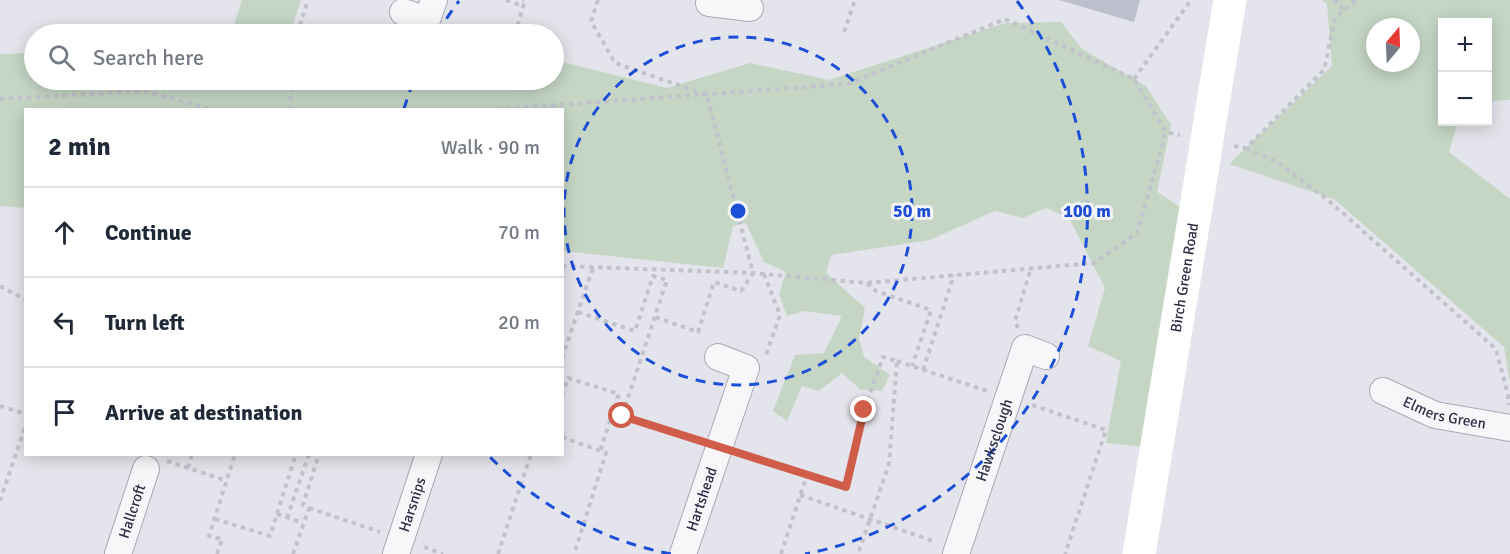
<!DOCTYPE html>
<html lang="en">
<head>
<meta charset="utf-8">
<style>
  body { margin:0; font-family:Signika,sans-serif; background:#f2f2f3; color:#1f2937 }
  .controls { position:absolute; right:18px; top:18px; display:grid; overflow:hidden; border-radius:0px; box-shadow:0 3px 15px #0003 }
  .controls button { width:54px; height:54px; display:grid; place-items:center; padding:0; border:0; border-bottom:2px solid #e0e1e3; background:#fff; color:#1f2937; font:30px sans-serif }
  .compass { position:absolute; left:1366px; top:18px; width:54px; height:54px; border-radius:50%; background:#fff; box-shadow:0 3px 15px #0003; rotate:19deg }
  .stop { position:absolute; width:18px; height:18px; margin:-14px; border:4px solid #d05d49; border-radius:50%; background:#fff }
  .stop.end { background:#d05d49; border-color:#fff; box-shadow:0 2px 6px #0008 }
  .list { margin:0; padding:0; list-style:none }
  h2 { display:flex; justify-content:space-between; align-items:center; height:78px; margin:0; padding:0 24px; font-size:26px }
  h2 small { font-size:20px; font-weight:400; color:#747a83 }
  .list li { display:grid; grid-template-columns:39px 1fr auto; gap:18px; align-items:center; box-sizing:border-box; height:90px; padding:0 24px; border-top:2px solid #e0e1e3 }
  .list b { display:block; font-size:22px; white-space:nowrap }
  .list em { font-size:20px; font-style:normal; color:#747a83 }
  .icon { flex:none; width:33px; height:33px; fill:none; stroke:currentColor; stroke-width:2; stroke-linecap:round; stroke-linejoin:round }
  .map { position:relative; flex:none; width:1510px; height:554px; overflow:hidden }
  .search { position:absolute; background:#fff; box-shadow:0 3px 15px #0003; left:24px; top:24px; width:540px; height:66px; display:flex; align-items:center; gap:15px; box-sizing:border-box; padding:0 21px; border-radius:33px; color:#747a83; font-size:22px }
  .panel { position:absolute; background:#fff; box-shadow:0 3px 15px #0003; left:24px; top:108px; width:540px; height:348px; border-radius:0px }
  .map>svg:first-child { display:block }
</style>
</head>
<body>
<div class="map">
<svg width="1510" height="554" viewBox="0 0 1510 554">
  <rect width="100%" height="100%" fill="#e4e4ec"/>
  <!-- green -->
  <g fill="#c5d6c5" fill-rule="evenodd">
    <path d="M242,0H301L290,34H231Z"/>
    <path d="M1322,0H1510V100L1488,101V22H1442V122H1458L1449,152L1510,199V383L1504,347L1334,199L1229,164L1332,66L1327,4ZM1375,27H1411V63H1375Z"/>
    <path d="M1061,22L1082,49L1146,86L1171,125L1157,192L1187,211L1148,447L1106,443L1121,361L1088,346L1105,288L1069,218L1046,208L1023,218L995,211L930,240L831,255L826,273L865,308L859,338L864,357L890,375L882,391L861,390L842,373L819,391L802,386L787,421L773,411L795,355L824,353L842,316L804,311L787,316L779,294L786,272L764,262L746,223L733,226L723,268L563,251L562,110H26L25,208L0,206V54L34,53V80H492L510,84L512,80H554V60L667,88L750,63L829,80L1005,23Z"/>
  </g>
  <!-- building -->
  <path fill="#bebfcc" d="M1059,0H1140L1134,22Z"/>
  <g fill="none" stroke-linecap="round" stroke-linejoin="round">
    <!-- street casing -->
    <g stroke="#a9a9b6" stroke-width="28">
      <g id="street">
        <path d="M710,0L709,3L750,8"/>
        <path d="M403,12L427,20L434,0"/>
        <path id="s1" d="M1383,391L1435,415L1510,428"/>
        <path id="s2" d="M118,554L146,469"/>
        <path id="s3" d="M396,554L429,454"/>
        <path id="s4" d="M683,554L746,368L718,357"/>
        <path id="s5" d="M956,554L1025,348L1046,356"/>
      </g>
    </g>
    <!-- path -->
    <g stroke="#c2c2cb" stroke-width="4" stroke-dasharray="4.5 4.5" stroke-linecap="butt">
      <path d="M506,0L517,4L524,0"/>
      <path d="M598,0L591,21L615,63L707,95L753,273L741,291L714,282L698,332L655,317"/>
      <path d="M1334,0L1344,10"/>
      <path d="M844,32L855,0"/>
      <path d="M297,34L308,0"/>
      <path d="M515,34L525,0"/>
      <path d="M1134,79L1191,0"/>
      <path d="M472,80L497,87L500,80"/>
      <path d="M0,99L144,91L214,110"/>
      <path d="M290,110L292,80"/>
      <path d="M488,110L848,84L1005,19L1134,79L1166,132L1180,135"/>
      <path d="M1234,146L1246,148L1324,70L1335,18L1356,0"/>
      <path d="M1246,148L1277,162L1328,200L1496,349L1508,395V405"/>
      <path d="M562,266L753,273L866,283L1094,263L1137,233L1166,132"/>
      <path d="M764,274L780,315L766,355"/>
      <path d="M867,283L876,291L931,310L912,366"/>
      <path d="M0,286L26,300"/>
      <path d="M578,312L635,331L653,276L667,280L622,416L613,413"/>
      <path d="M1018,328L1015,321L1031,268"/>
      <path d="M562,358L593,268"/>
      <path d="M897,361L987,391"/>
      <path d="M923,370L954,275"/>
      <path d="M562,395L568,378L619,394L600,451"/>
      <path d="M1032,405L1106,430L1065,554"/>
      <path d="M0,406L26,414"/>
      <path d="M622,416L698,440"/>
      <path d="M562,437L606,453L574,554"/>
      <path d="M742,454L846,487L864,410L883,357L897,361L889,464L858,554"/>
      <path d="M167,461L227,481"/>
      <path d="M188,468L192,454"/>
      <path d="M800,495L936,542"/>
      <path d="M0,501L26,424"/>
      <path d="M309,508L380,532"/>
      <path d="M277,514L303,523"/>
      <path d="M287,518L309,454"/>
      <path d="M215,519L270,536L296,454"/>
      <path d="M424,547L443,554"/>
      <path d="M217,554L222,539L209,536L235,454"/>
      <path d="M293,554L309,508L303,505L319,454"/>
      <path d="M498,554L531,454"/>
      <path d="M781,554L807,475"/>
    </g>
    <!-- street -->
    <use href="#street" stroke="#f7f7fa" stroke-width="26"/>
    <!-- secondary -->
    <g stroke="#fff" stroke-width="33">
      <path d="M1211,115L1230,0"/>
      <path id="s6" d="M1139,554L1202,171"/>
    </g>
    <!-- secondary-bridge -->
    <path stroke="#fff" stroke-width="33" d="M1202,171L1211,115"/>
  </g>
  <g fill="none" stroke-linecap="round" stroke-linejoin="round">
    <!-- route -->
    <path stroke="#d05d49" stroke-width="8" d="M622,416L846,487L864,410"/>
  </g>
  <!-- distance rings -->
  <g fill="none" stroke="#1d4ed8" stroke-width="3" stroke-dasharray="10 8">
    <circle cx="738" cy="211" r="174"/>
    <path d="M671 554A349 349 0 0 1 489 456M404 109A349 349 0 0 1 414 80M437 34A349 349 0 0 1 459 1M1017 1A349 349 0 0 1 805 554"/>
  </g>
  <g text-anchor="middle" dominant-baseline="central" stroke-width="6" stroke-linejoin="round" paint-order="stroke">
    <!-- street labels -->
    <g font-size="15" fill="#2b2d44" stroke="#f4f4f9">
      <text stroke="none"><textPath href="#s6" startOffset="280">Birch Green Road</textPath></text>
      <text stroke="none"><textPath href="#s1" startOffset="66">Elmers Green</textPath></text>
      <text stroke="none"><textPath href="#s5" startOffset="120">Hawksclough</textPath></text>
      <text stroke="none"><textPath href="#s4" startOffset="58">Hartshead</textPath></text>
      <text stroke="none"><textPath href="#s3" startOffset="52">Harsnips</textPath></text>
      <text stroke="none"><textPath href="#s2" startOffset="45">Hallcroft</textPath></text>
    </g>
  </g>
  <circle cx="738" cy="211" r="9" fill="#1d4ed8" stroke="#f4f4f9" stroke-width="3"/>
  <g font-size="18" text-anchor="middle" font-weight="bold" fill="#1d4ed8" stroke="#f4f4f9" stroke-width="6" stroke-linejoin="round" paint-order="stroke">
    <text x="912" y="217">50 m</text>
    <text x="1087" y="217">100 m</text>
  </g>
</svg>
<div class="controls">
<button>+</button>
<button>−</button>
</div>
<svg class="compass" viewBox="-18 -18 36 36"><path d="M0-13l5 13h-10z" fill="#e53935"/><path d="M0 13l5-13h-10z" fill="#747a83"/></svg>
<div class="stop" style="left:622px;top:416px"></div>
<div class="stop end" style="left:864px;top:410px"></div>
<div class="search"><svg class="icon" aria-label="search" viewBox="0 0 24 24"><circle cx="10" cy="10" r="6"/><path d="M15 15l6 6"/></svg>Search here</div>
<section class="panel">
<h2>2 min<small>Walk · 90 m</small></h2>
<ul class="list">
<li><svg class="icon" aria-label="ahead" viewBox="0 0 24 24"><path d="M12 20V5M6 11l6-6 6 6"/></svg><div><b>Continue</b></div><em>70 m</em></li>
<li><svg class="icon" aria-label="left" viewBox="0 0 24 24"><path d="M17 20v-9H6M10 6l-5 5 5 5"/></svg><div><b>Turn left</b></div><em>20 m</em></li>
<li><svg class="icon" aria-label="arrive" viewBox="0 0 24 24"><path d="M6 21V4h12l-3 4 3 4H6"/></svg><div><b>Arrive at destination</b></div></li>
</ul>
</section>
</div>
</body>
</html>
